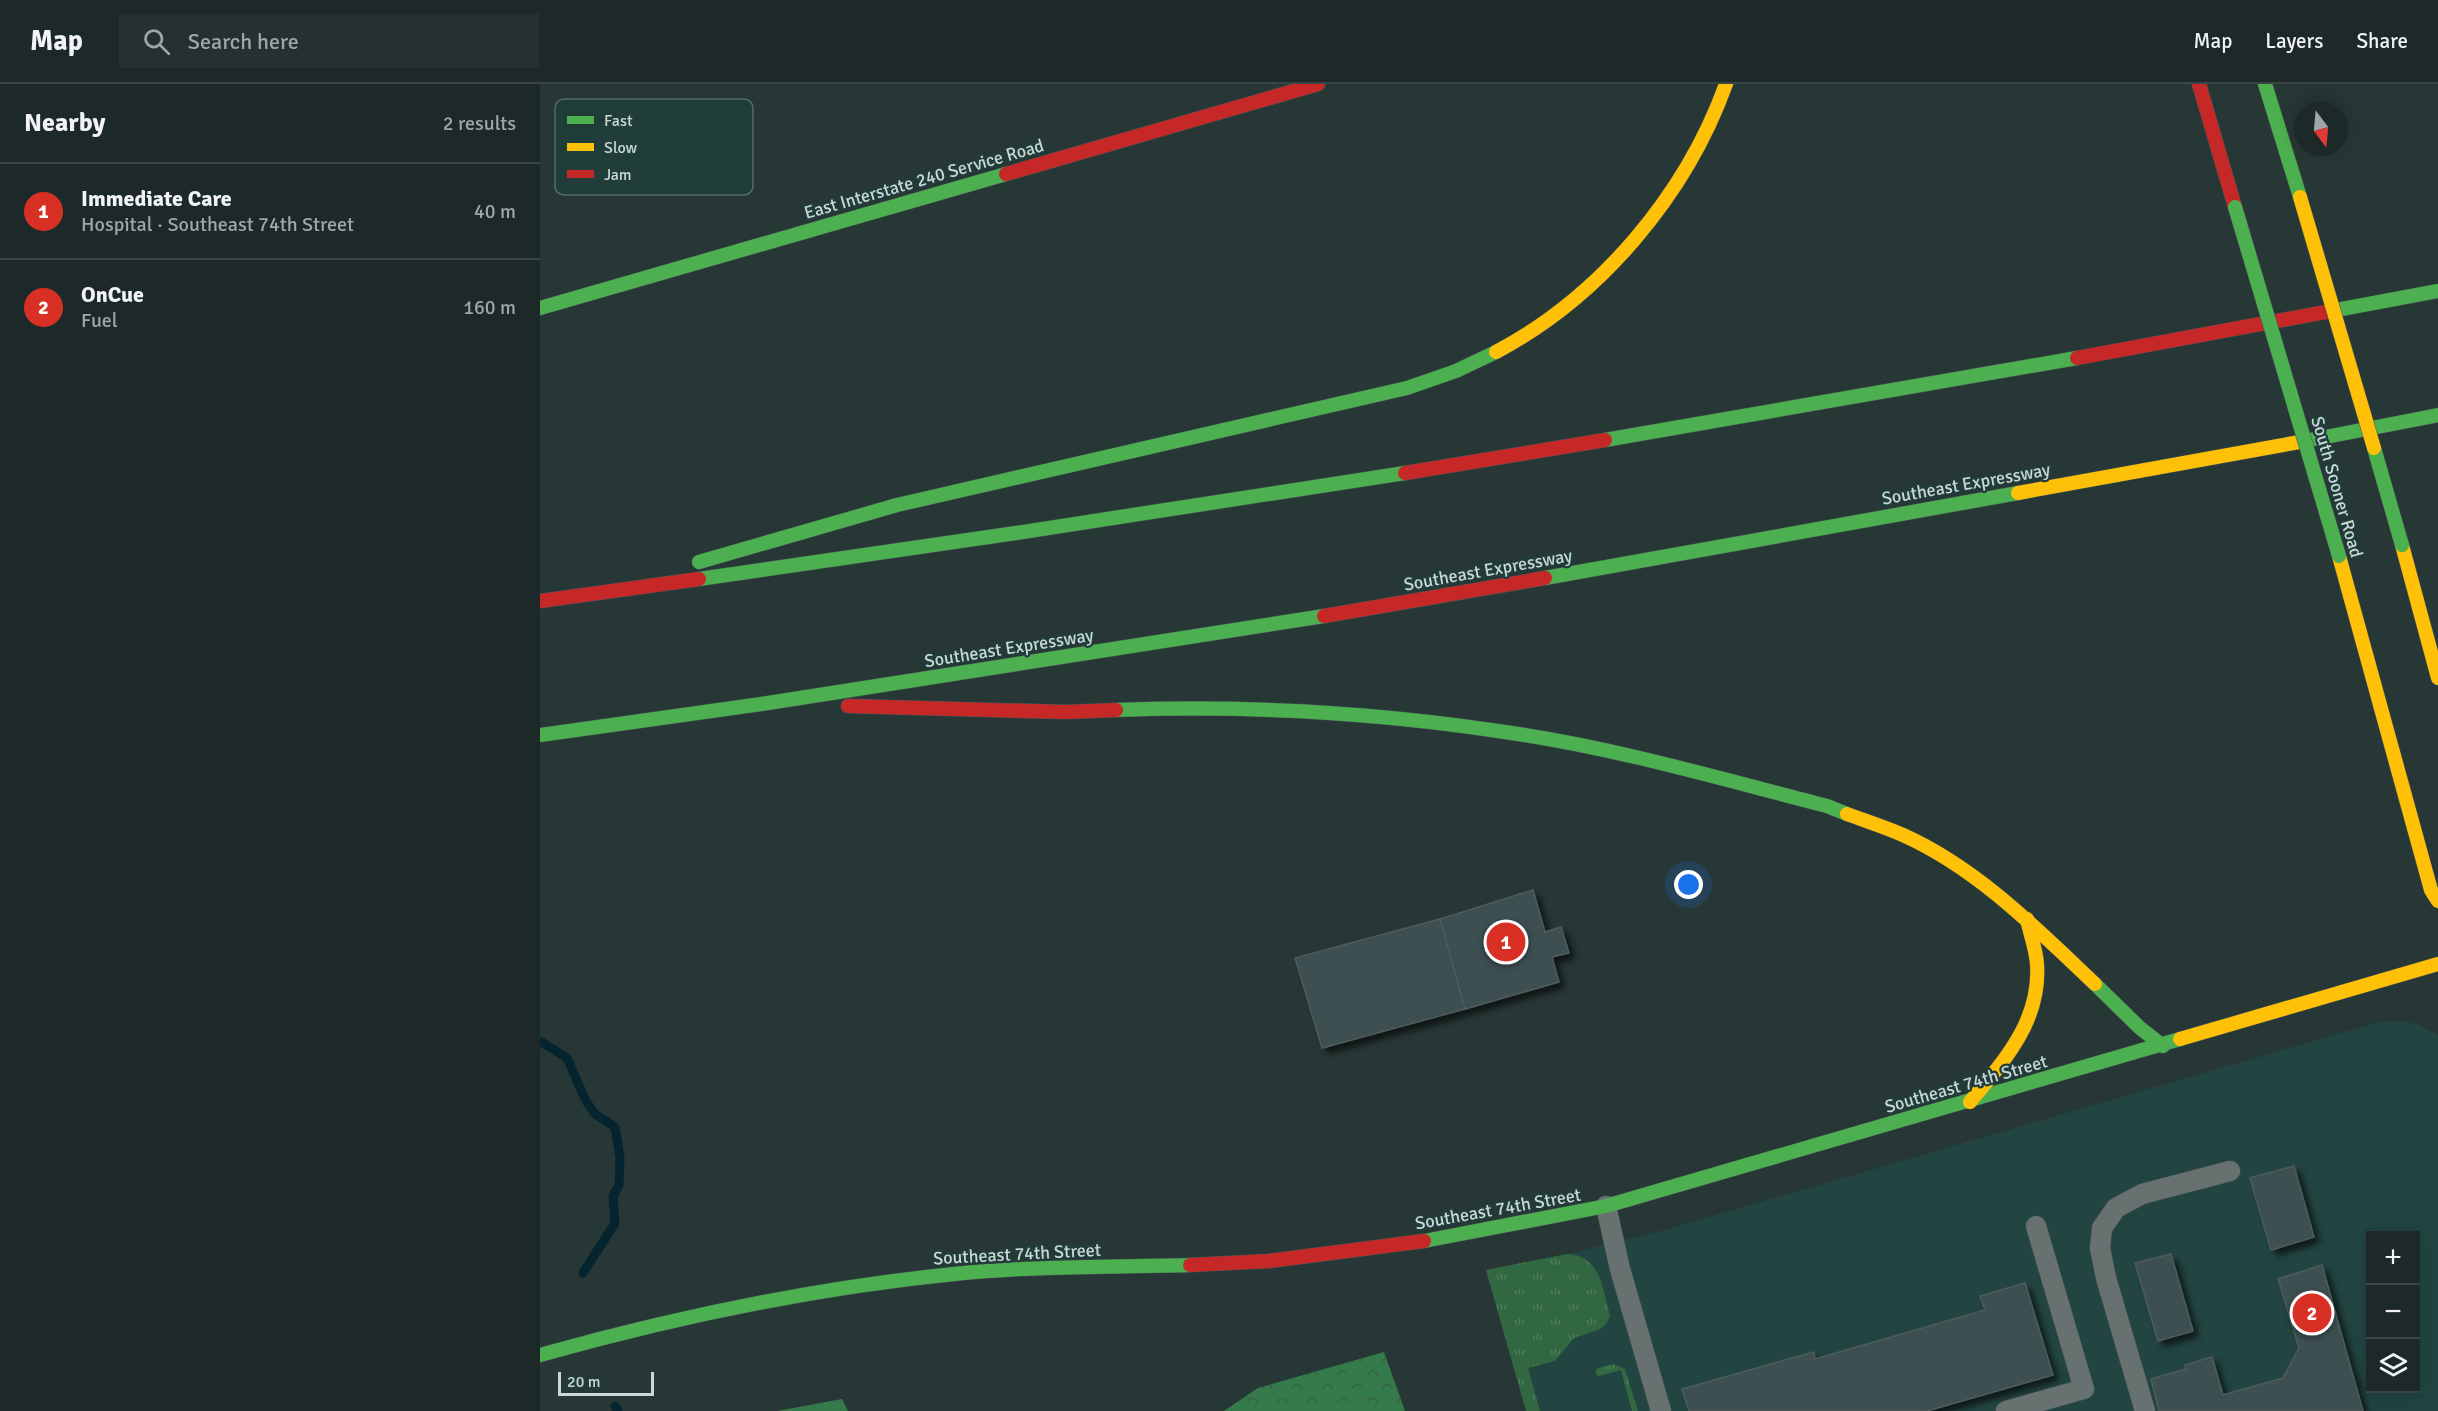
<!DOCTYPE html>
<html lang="en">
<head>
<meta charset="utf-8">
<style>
  body { margin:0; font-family:Signika,sans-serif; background:#253130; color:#f1f3f6 }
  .controls { position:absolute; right:18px; bottom:18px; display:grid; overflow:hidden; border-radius:0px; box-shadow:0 3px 15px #0003 }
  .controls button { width:54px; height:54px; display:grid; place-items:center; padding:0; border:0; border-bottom:2px solid #3b4545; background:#1d2928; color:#f1f3f6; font:30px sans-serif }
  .compass { position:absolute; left:1754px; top:18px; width:54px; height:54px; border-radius:50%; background:#1d2928; box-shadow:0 3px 15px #0003; rotate:164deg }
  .scale { position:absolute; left:18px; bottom:15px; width:96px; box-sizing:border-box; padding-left:6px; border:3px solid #c9d8d7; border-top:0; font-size:16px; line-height:21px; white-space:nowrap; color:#c9d8d7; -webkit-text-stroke:4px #213d3a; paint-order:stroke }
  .you { position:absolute; left:1149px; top:801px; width:21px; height:21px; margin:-15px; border:4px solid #fff; border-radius:50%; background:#1a73e8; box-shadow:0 0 0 9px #1a73e833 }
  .badge { display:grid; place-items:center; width:39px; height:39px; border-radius:50%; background:#d93025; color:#fff; font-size:20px; font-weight:700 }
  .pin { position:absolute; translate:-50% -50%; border:3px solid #fff; box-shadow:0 2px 6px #0006 }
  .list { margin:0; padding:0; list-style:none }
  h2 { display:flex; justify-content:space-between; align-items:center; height:78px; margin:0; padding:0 24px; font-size:26px }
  h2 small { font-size:20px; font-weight:400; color:#a0a6a8 }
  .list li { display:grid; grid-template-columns:39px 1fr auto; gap:18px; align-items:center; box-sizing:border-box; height:96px; padding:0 24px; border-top:2px solid #3b4545 }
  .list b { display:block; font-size:22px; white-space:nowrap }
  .list p { margin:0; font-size:20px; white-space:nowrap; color:#a0a6a8 }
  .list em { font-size:20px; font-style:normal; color:#a0a6a8 }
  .icon { flex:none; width:33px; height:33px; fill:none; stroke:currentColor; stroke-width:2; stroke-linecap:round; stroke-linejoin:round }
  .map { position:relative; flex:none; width:1898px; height:1327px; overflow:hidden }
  header { display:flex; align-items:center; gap:36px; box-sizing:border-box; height:84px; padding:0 30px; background:#1d2928; border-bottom:2px solid #3b4545 }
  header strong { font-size:28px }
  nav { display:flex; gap:33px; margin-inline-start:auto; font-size:21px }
  .search { width:420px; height:54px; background:#253130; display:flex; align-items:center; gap:15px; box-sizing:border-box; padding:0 21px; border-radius:0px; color:#a0a6a8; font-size:22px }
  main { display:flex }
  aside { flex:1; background:#1d2928 }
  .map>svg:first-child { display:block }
</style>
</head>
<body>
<header>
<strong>Map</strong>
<div class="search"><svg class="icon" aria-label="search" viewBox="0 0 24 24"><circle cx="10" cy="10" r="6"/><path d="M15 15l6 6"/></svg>Search here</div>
<nav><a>Map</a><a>Layers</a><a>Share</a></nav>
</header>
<main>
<aside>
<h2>Nearby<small>2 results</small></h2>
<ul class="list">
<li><span class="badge">1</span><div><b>Immediate Care</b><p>Hospital · Southeast 74th Street</p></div><em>40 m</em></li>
<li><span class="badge">2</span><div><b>OnCue</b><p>Fuel</p></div><em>160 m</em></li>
</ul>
</aside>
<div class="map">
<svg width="1898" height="1327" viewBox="0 0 1898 1327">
  <defs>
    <pattern id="grass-tufts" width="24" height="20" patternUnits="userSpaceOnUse" patternTransform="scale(1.5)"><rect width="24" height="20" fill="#316841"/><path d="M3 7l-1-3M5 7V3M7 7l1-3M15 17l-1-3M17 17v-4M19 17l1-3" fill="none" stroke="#4e7d5c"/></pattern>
    <pattern id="forest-crowns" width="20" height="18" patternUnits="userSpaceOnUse" patternTransform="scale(1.5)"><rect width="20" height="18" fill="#357a4b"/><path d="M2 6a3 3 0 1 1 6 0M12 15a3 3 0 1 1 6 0" fill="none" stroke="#386046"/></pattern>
    <filter id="shadow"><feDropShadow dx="5.5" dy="5.5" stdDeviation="3" flood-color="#0009"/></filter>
  </defs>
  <rect width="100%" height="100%" fill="#273735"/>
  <!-- built -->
  <path fill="#224542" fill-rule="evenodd" d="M1861,937L1876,940L1898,951V1327H986L946,1186L1027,1170L1121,1147L1839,938ZM1830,1152H1876V1304H1830Z"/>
  <!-- grass -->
  <g fill="url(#grass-tufts)">
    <path d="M1027,1170C1061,1171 1063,1207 1070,1232L1066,1240L1060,1245L1034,1254L1015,1277L988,1284L1000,1327H986L946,1186Z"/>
    <path d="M1073,1280L1085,1285L1098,1327H1092L1081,1286L1059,1292L1056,1291V1285Z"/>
  </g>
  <!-- forest -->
  <g fill="url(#forest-crowns)">
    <path d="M844,1268L865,1327H684L718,1304Z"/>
    <path d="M302,1315L308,1327H237Z"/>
  </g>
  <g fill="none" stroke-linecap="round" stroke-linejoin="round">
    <!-- stream -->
    <g stroke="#04242f" stroke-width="9">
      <path d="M0,957L27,974L46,1017L55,1030L75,1043L80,1074L79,1101L73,1112L75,1139L43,1189"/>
      <path d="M75,1322L78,1327"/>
    </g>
  </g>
  <!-- building -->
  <g fill="#3c4f51" stroke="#4e5b5b" stroke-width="1.5" filter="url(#shadow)">
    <path d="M993,806L1005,848L1021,843L1029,869L1012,873L1019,898L925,925L900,835Z"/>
    <path d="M900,835L925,925L782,964L755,874Z"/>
    <path d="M1754,1082L1774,1153L1731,1166L1710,1094Z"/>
    <path d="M1631,1170L1653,1247L1618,1257L1595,1179Z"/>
    <path d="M1782,1181L1823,1327H1619L1611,1295L1646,1285L1645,1281L1672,1273L1683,1311L1743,1294L1759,1264L1738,1195Z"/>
    <path d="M1485,1199L1513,1291L1387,1327H1149L1142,1305L1274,1268L1275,1275L1445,1226L1440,1212Z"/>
  </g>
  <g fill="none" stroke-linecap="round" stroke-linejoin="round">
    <!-- lane casing -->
    <g stroke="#485554" stroke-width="21">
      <g id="lane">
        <path d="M1066,1122L1080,1185L1121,1327"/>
        <path d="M1466,1327L1544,1305L1496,1142"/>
        <path d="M1605,1327L1566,1194L1560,1164L1562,1144L1576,1124L1602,1110L1690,1087"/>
      </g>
    </g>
    <!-- fast casing -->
    <g stroke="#485554" stroke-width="15">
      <g id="fast">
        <path d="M1725,0L1760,113"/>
        <path d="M0,224L466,90"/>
        <path d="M1791,227L1898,207"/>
        <path d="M1065,356L1537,274"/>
        <path d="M1765,357L1898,331"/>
        <path d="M159,478L357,421L867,304L916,287L956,268"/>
        <path d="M1005,494L1478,409"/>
        <path d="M159,495L476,449L865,389"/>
        <path d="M576,626C710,621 846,629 978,650C1083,666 1185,696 1287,722L1307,730"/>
        <path d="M0,651L228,619L784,532"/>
        <path d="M1555,900L1600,944L1623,962"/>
        <path d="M884,1157L1066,1122L1640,955"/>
        <path d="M0,1271C136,1233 274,1204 414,1190C493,1182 572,1183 650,1181"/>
      </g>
    </g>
    <!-- slow casing -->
    <g stroke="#485554" stroke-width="15">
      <g id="slow">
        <path d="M956,268C1060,213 1146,111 1186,0"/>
        <path d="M1478,409L1765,357"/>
        <path d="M1862,461L1898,594"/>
        <path d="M1799,472L1891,806L1898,817"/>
        <path d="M1307,730C1326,737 1345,743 1363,751C1437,784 1498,846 1555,900"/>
        <path d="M1640,955L1898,880"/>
        <path d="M1430,1018C1464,977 1501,937 1497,880C1496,865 1490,850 1487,835"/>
      </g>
    </g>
    <!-- jam casing -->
    <g stroke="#485554" stroke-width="15">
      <g id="jam">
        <path d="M1659,0L1695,123"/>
        <path d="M466,90L778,0"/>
        <path d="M1537,274L1791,227"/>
        <path d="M865,389L1065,356"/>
        <path d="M0,517L159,495"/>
        <path d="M784,532L1005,494"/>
        <path d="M308,622L526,628L576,626"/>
        <path d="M650,1181L729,1177L884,1157"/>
      </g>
    </g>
    <!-- lane -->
    <use href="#lane" stroke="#667170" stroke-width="20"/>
    <!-- fast -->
    <use href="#fast" stroke="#4caf50" stroke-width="14"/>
    <!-- slow -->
    <use href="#slow" stroke="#ffc107" stroke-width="14"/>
    <!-- jam -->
    <use href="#jam" stroke="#c62828" stroke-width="14"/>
    <!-- fast-bridge casing -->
    <g stroke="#485554" stroke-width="15" stroke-linecap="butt">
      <g id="fast-bridge">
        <path d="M1695,123L1799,472"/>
        <path d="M1834,364L1862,461"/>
      </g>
    </g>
    <!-- slow-bridge casing -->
    <g stroke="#485554" stroke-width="15" stroke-linecap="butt">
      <path id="slow-bridge" d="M1760,113L1834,364"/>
    </g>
    <!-- fast-bridge -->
    <use href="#fast-bridge" stroke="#4caf50" stroke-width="14"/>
    <!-- slow-bridge -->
    <use href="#slow-bridge" stroke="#ffc107" stroke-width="14"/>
  </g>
  <g text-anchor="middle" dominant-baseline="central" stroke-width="4.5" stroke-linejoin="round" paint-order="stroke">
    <!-- street labels -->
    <g font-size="18" fill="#c9d8d7" stroke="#213d3a">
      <text transform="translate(384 95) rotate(-16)">East Interstate 240 Service Road</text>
      <text transform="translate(1426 400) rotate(-10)">Southeast Expressway</text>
      <text transform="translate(1797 403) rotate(74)">South Sooner Road</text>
      <text transform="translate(948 486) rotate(-10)">Southeast Expressway</text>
      <text transform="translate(469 564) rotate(-9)">Southeast Expressway</text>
      <text transform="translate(1426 1000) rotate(-16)">Southeast 74th Street</text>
      <text transform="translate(958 1125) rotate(-10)">Southeast 74th Street</text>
      <text transform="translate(477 1170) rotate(-3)">Southeast 74th Street</text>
    </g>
  </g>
  <!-- legend -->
  <rect x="15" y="15" width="198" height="96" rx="9" fill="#213d3a" stroke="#536c69" stroke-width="1.5"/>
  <rect x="27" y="32" width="27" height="8" fill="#4caf50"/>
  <rect x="27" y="59" width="27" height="8" fill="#ffc107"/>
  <rect x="27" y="86" width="27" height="8" fill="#c62828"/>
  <g font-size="16" fill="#c9d8d7">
    <text x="64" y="42">Fast</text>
    <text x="64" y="69">Slow</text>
    <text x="64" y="96">Jam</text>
  </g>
</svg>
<div class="controls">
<button>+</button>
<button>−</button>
<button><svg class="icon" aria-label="layers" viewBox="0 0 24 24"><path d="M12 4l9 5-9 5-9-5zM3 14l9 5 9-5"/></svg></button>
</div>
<svg class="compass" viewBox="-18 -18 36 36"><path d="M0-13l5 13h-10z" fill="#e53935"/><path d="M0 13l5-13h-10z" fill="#a0a6a8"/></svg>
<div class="scale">20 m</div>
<div class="you"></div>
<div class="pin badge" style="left:966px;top:858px">1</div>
<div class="pin badge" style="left:1772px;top:1229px">2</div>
</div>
</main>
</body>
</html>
